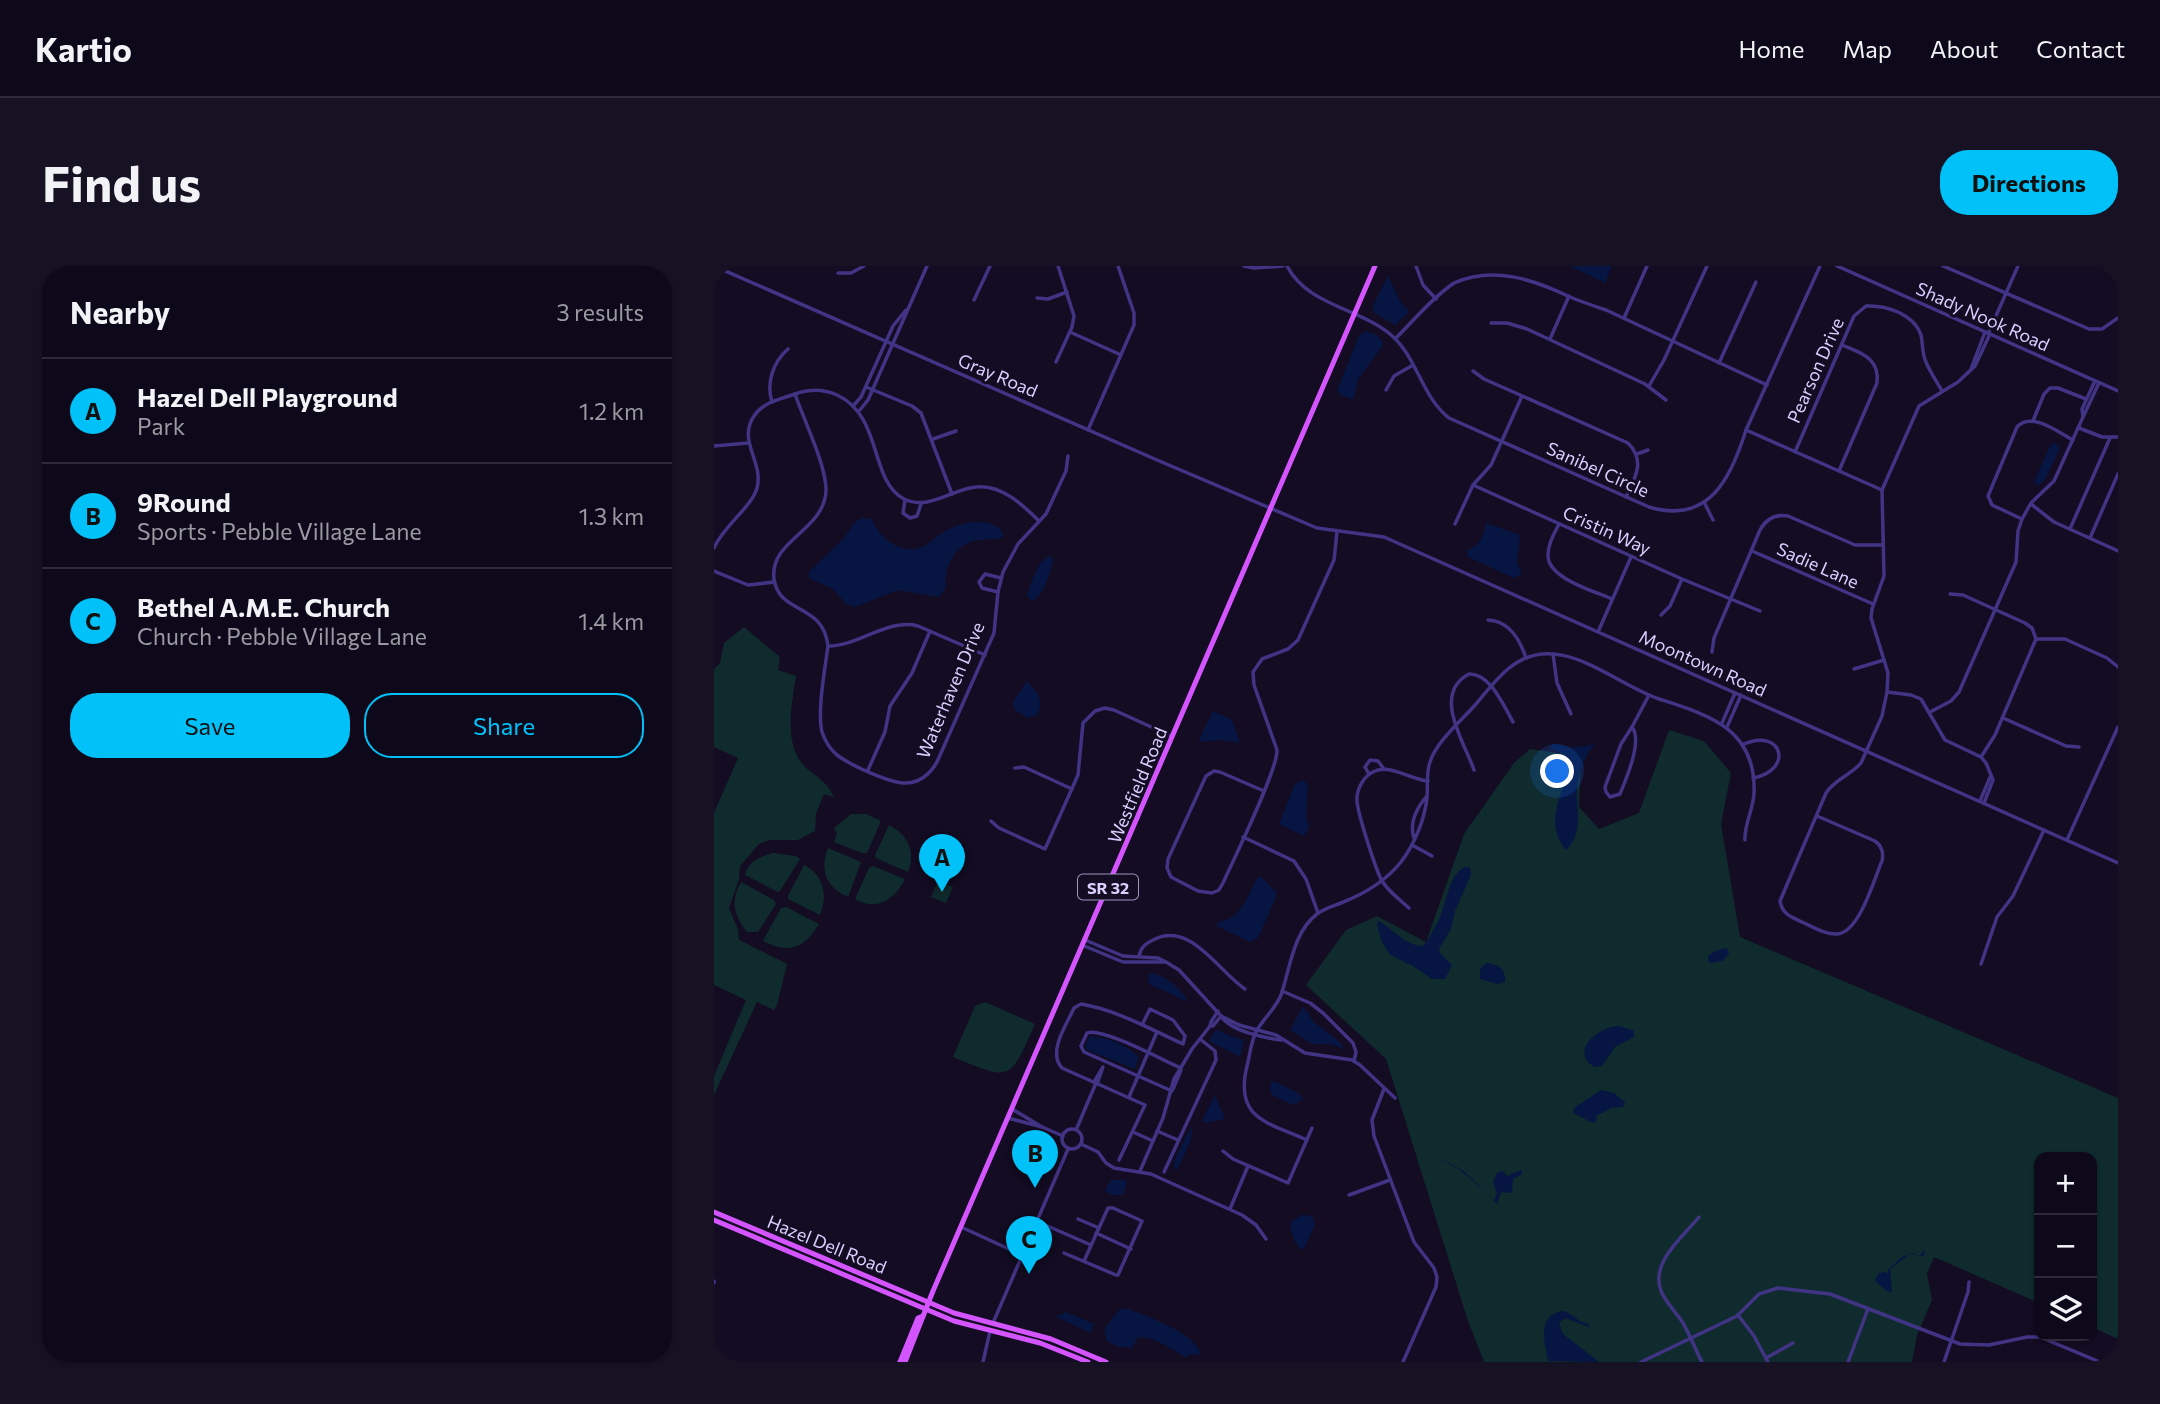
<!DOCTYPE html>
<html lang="en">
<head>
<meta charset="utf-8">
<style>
  body { margin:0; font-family:Commissioner,sans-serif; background:#171223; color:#f1f3f6 }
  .controls { position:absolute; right:21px; bottom:21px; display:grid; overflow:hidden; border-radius:14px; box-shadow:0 2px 5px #0004 }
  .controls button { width:63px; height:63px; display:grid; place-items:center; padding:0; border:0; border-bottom:2px solid #2e2a39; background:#0e091a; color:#f1f3f6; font:35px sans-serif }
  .you { position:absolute; left:844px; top:506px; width:24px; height:24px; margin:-18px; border:5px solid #fff; border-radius:50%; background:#1a73e8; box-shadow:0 0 0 10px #1a73e833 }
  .badge { display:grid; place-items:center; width:46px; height:46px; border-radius:50%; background:#00c2f9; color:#111; font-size:23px; font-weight:700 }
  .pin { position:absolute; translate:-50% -58px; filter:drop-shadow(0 2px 4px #0008) }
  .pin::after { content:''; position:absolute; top:37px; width:24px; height:21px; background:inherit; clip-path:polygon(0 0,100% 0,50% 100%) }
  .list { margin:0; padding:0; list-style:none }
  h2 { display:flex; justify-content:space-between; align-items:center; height:91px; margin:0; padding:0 28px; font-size:30px }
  h2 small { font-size:23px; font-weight:400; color:#9b9aa2 }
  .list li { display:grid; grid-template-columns:46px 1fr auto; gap:21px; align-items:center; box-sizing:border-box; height:105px; padding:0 28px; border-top:2px solid #2e2a39 }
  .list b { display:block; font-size:26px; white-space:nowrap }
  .list p { margin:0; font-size:23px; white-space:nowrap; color:#9b9aa2 }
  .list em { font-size:23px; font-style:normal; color:#9b9aa2 }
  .actions { display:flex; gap:14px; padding:21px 28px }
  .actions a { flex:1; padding:16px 0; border:2px solid #00c2f9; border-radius:28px; text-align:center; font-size:24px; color:#00c2f9 }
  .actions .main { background:#00c2f9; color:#111 }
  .icon { flex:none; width:38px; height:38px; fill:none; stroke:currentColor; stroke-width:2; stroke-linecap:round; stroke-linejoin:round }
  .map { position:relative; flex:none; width:1404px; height:1096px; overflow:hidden; border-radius:28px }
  header { display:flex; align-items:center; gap:42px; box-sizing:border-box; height:98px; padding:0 35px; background:#0e091a; border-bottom:2px solid #2e2a39 }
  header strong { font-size:33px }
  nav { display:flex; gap:38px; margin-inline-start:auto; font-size:24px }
  .intro { display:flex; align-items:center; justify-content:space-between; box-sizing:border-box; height:168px; padding:0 42px }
  h1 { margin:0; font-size:49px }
  .button { padding:18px 32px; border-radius:28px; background:#00c2f9; color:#111; font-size:24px; font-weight:700 }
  main { display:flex; gap:42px; padding:0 42px }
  aside { flex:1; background:#0e091a; border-radius:28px; box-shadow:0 2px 5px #0004 }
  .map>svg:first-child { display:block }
</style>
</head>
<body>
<header>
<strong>Kartio</strong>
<nav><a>Home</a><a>Map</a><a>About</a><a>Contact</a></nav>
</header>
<div class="intro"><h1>Find us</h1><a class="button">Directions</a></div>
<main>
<aside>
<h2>Nearby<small>3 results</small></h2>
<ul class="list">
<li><span class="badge">A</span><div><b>Hazel Dell Playground</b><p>Park</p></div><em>1.2 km</em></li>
<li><span class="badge">B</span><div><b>9Round</b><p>Sports · Pebble Village Lane</p></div><em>1.3 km</em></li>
<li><span class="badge">C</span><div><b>Bethel A.M.E. Church</b><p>Church · Pebble Village Lane</p></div><em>1.4 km</em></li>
</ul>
<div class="actions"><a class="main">Save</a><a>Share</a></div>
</aside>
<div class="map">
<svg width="1404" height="1096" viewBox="0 0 1404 1096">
  <rect width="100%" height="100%" fill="#130c23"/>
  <!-- green -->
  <g fill="#0f2b2d">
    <path d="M30,361L66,391L64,404L82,410C78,438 69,477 90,500C103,512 112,514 120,531L110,528L102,547L101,565L84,574H56L45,578L26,600L25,613L15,642L24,663L25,674L73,698L63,739L60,744L43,736L0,829V810L32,734L0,719V547L24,492L0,481V403L6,397L10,377Z"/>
    <path d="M955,464L990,475L1017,507L1007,558L1026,671L1404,832V1073L1378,1061V891H1325V1037L1220,991L1213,1008L1218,1034L1203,1069L1198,1096H770L754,1055L672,793L592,719L632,664L663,650L712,676L750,568L800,497L816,483L867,490L865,541L885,563L925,547Z"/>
    <path d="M137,548H152L167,555L153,587H148L120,576L123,568L120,562Z"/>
    <path d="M175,559C194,569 202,585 194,606L162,592L161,589Z"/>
    <path d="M114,582L147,596L134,631C113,622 105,605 114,582Z"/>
    <path d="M59,587L82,590L86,593L66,625L64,626L31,609C35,595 45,591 59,587Z"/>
    <path d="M90,599C110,609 114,629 106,649L74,633V630Z"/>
    <path d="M159,600L191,613C181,633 163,646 141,633L155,602Z"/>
    <path d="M224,615L239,621L232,637L217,631Z"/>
    <path d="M27,616L60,634L62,638L44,666H33C20,650 16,635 27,616Z"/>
    <path d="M72,641L105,658C90,683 75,688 49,675L67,642Z"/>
    <path d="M271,736L321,758C295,816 298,815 239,791L261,740Z"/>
  </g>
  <!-- water -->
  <g fill="#061542">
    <path d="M898,0L891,17L858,1L859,0Z"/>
    <path d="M674,10L687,37L695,44L694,47L681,59L659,46V39Z"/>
    <path d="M651,65L663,69L669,76L668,81L644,113L639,134L627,129L623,124L645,70Z"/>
    <path d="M1341,177L1346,182L1331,214L1324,220L1320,216L1337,178Z"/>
    <path d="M148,252L158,253C165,271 185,288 205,282C214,280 221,271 228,267C247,256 272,249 289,266V271C279,275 266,272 256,276C239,282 229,305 232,322L225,331L184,324L141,341L132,338L119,323L95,312V306L129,273L141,256Z"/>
    <path d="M772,257L806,269L803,296L808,308L800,312L754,291L753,284C767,280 769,269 772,257Z"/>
    <path d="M336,290L339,292C337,306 330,329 318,335L313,329C318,317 322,295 336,290Z"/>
    <path d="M313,415C323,426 331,435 323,449L314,452L301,444L299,436Z"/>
    <path d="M499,445L518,454L526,477L504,474L487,476L485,474Z"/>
    <path d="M839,477L857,482L881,478C873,488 866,501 864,514C859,538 873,565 852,584C829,557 848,527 858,499L850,488L837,483L836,480Z"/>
    <path d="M590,514L594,519L592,549L595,562L590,570L565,558L580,520L584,516Z"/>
    <path d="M751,601L756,602L757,609L741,645L737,663L725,683L726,687L738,699L731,713H718L699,700L676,689L667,674L663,658L664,655C679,662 691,680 709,680C716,671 724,657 728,646C734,629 735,610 751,601Z"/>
    <path d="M547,611L562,626V631L544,672L536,676L503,660V656C527,654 533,631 543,612Z"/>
    <path d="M1013,682L1015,688L1008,695L995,697L994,690C1000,685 1006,683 1013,682Z"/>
    <path d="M772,697C784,698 792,703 791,716L783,718L766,713V703Z"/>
    <path d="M437,707C451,709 468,724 474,736L435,718L434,710Z"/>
    <path d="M589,740L600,756L626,776L631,784L617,778H598L576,764Z"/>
    <path d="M905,760L920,765V771L901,781L888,800L881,801C854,786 885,760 905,760Z"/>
    <path d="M504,764L516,770L530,774L527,789L524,790L495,775L501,765Z"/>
    <path d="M376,770C394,772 412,778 425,791L421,803L373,784L371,780Z"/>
    <path d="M560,815L584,827L589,833L579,839L558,829L556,823L557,816Z"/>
    <path d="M887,824L900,827L911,836L909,841L897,842L882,850L883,855L879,857L859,847L860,842Z"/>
    <path d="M501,829L511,853L491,857L488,855Z"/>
    <path d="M478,859L477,874L463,904L460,903L461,893Z"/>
    <path d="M711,885C722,892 735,896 746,903C759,911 768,925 780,934L783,927L779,916L783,907L789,905L793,910L808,904V908L799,913L798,927L787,926L783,938L795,949L758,914L743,902Z"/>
    <path d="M397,914H410L413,917L409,929H397L391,924Z"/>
    <path d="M587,949H593L600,952V961L590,983H586C580,975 577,967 576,957Z"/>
    <path d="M1210,984L1211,987L1209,990L1196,988L1176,1003L1178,1026L1173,1025L1161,1015L1164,1008L1169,1006L1174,1007V1004L1187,992L1198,987L1206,990Z"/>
    <path d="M411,1042C431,1049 482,1067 487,1089L477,1088L471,1091C457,1083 442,1071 424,1071L418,1082L404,1081L392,1074L391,1062L405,1044Z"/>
    <path d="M847,1045C858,1045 863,1057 875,1058V1061L851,1052L845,1057L849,1068L885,1096L834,1095C831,1075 822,1052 847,1045Z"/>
    <path d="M352,1046L380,1058L377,1067L342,1051Z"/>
  </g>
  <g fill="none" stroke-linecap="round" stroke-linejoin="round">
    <!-- minor -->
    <g stroke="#413485" stroke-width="3.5">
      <path d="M0,0L443,194L603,262L670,271L1404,597"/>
      <path d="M530,0L540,2L569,0"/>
      <path d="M573,0C593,39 644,42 676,68C703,90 707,130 735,152L935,241C995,259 1017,212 1032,164L1106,0"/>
      <path d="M702,0L709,19L722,33"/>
      <path d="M1123,0L1404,125"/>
      <path d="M1229,0L1375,63H1388L1404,52"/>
      <path d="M124,7H137L150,0"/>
      <path d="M0,14L6,0"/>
      <path d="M323,32L334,33L353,26"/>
      <path d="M260,34L276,0"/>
      <path d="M910,52L933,0"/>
      <path d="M777,57H793L813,63L931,118L952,134"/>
      <path d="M356,66L407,89"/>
      <path d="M1274,68L1304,0"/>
      <path d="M681,73C700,54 718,32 740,17C779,0 819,13 856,31C868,36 880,40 892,44L1053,119"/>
      <path d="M836,73L855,30"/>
      <path d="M342,96L358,61L360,50L344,0"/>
      <path d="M1005,97L1042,16"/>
      <path d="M1257,103L1271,66"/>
      <path d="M759,105L770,113L914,177C932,195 921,212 912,231"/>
      <path d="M1381,115L1368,143L1369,151L1385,117"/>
      <path d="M935,120L950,94L993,0"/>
      <path d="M152,121L198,140L207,147L238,228"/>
      <path d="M672,124L680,110L699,99"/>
      <path d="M81,128C89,152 113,201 112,225C110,265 55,274 60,313C65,349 109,336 114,380C111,402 103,446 108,466C111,475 116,483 123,489C136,499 177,518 193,517C206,516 216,508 223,496L280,367L284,326L289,306L304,278L332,248L352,205L354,190"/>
      <path d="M58,136C52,117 59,96 74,83"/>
      <path d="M139,140L147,131L179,60L192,44"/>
      <path d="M145,145L154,134L213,0"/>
      <path d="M1319,155L1330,128L1336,122H1344L1372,133"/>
      <path d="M1365,162L1388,171H1404"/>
      <path d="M374,164L420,59V47L404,0"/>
      <path d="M1032,164L1168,224"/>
      <path d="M219,173L242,165"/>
      <path d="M0,180L34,177"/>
      <path d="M1081,186L1140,50L1152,40C1172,39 1200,48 1207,69C1209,78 1208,88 1212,96C1216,106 1223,116 1228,125"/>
      <path d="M923,188L934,184"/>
      <path d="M1125,205L1163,117C1166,92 1147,87 1128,79"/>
      <path d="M759,219L968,313L1046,345"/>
      <path d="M191,234L189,247L196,252L203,250L207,238"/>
      <path d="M990,236L999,254"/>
      <path d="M1317,238L1340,256L1404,285"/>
      <path d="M1308,253L1278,239L1274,230L1303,161C1317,145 1344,166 1359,174"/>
      <path d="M741,258L759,219L777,199L808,130"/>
      <path d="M845,258C840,268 834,278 834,289C833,312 880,325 898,333"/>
      <path d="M1356,263L1396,172"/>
      <path d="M1376,272L1404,208"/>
      <path d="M0,282C10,259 38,241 43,222C50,196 23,175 40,150C49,136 67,133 81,128C95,123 110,123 123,129C169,150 155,215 190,233C215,245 238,223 262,221C287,218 309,239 325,255"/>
      <path d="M1038,285L1159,338"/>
      <path d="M0,305L34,319L60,316"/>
      <path d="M284,326L268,322L265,316L271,308L287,312"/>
      <path d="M1236,328L1249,329L1311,357L1318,362L1322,373"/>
      <path d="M947,349L956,340L968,313"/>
      <path d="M774,354C796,355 806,374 812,392"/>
      <path d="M884,366L917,291"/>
      <path d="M1322,373H1351L1393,392L1404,401"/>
      <path d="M114,380C145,380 174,352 204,360L271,389"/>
      <path d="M998,386L1000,372L1046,264C1052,253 1062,248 1074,250L1141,279H1169"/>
      <path d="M839,388L843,417L857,448"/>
      <path d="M1140,403L1170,394"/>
      <path d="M1173,426L1197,429L1207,433L1231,474L1267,491L1272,497L1279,514L1270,537"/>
      <path d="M1216,446L1237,435L1245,426L1302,296L1304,265L1308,253L1317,237L1340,215L1369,151"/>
      <path d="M1289,452L1352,480L1365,481"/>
      <path d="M1008,457L1021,427"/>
      <path d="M918,461C929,475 912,513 906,528L896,531L892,526L891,521L907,478Z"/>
      <path d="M918,461L935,429"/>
      <path d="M1013,461L1027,429"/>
      <path d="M1028,479C1068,460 1081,504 1039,512"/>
      <path d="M1267,491L1281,469L1322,373"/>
      <path d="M301,502L310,501L358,523"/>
      <path d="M154,504L171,466L176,440L198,407L216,365"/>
      <path d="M760,504C751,477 717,428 755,408C776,407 790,440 799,456"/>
      <path d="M655,508L651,501L656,494L664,495L670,503"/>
      <path d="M550,525L506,506L500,505L492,510L454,593L453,602L457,611L484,625L498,627L505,624L509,617C520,593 564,503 563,484L540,419L539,406L548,393L574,383L584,374L620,294L623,266"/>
      <path d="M1266,535L1277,509"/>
      <path d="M1103,550L1161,575C1168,580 1170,586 1168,595C1160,613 1146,665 1124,668C1112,669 1099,661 1088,656C1077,651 1068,648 1066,635L1112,527C1121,513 1137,509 1147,497L1168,450L1173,426L1174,407L1157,352L1158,343L1170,310L1168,224L1205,140L1244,116L1261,100L1276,68"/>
      <path d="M277,555L285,562L331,583L364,509L369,457L381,445L391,442L400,444L457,470"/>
      <path d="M529,571L580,595L592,613L604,647"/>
      <path d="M700,572C695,557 702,543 712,531"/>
      <path d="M1353,574L1404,461"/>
      <path d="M698,579L718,590"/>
      <path d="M695,642C686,634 674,625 668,615C662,604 641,541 643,531C644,520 651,509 661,505C677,498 697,514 714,515"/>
      <path d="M368,679L409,696H452L444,692L409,690L371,674"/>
      <path d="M425,690C427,681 431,678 439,674C476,654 505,706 531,723"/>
      <path d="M452,696L465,704L507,750L499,760H496L497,756"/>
      <path d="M1267,698L1283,651L1299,630L1330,564"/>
      <path d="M568,725L596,737L609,747L639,777L642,786L640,795"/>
      <path d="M497,756L504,745"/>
      <path d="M567,774C551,772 516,765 507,750L525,759L562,769L591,787L638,794L646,799L681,832"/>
      <path d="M380,816L389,801L383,818"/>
      <path d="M459,823L467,804"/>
      <path d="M670,823L658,854L660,870L700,976L720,1002L723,1011L722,1021L689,1096"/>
      <path d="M458,825L370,786L367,780L373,767C388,761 450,795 467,802"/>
      <path d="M415,831L443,766"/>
      <path d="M294,852L328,861L298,843"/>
      <path d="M328,861L349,870"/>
      <circle cx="358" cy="873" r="10"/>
      <path d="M362,864L382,817"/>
      <path d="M443,865L464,874"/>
      <path d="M419,866L439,875"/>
      <path d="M593,874C553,856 520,853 533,800C536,789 537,774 543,764C550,752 562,742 567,729C576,703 579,666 603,648C609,643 619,640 627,637C650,628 671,616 687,596C701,577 710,555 713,532C714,520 712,507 716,496C722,476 748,454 762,438C772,426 782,413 794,403C843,361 898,417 945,433C995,449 1043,463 1040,528C1039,544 1030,559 1031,574"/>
      <path d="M367,878L384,886L392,897L400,902L437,908L528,949L542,959L552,973"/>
      <path d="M509,885L519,893L574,917L598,862"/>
      <path d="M405,894L431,839L348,802C333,786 353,758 360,742L367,738C403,744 436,763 469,778L471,770L459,754L436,743L428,759"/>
      <path d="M426,905L449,852L460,813L478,783L496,760"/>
      <path d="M450,906L502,794L501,785L486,773"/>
      <path d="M635,929L676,914"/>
      <path d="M516,943L534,900"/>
      <path d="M985,951C969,971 936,996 947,1025C952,1037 962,1046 969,1057C976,1069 981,1083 988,1096"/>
      <path d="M364,953L385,962"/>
      <path d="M322,955L377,979"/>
      <path d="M247,961L308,989"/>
      <path d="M382,967L417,983"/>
      <path d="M350,987L402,1009H404L428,955L399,942H394L370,995"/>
      <path d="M0,1015V1017"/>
      <path d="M1024,1049L1040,1070L1054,1096"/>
      <path d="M279,1057L354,883"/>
      <path d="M1052,1092L1079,1077"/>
      <path d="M269,1096L276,1065"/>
      <path d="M927,1096L1023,1050L1045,1028L1064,1022L1116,1028L1246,1078L1275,1079L1313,1071H1326L1386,1096"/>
      <path d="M1134,1096L1154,1043"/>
      <path d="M1230,1096L1254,1026L1255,1016"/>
    </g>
    <!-- major -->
    <g stroke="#d455ff" stroke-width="5">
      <path d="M0,946L240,1047L337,1073L392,1096"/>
      <path d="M0,954L240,1055L326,1077L374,1096"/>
      <path d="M186,1096L204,1052L209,1050"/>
      <path d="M191,1096L219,1025L661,0"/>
    </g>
  </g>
  <g text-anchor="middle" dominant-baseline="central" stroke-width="6" stroke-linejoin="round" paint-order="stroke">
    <!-- shield labels -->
    <rect fill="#130c23" stroke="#9e94bd" stroke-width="2" x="364" y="608.5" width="60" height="25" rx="5"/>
    <g font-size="16" font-weight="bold" fill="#daceff">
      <text x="394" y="621">SR 32</text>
    </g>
    <!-- street labels -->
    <g font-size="18" fill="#daceff" stroke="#130c23">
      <text transform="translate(1269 50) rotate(24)">Shady Nook Road</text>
      <text transform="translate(1101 104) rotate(-66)">Pearson Drive</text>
      <text transform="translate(284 109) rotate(23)">Gray Road</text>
      <text transform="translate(884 203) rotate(24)">Sanibel Circle</text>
      <text transform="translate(893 264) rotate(24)">Cristin Way</text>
      <text transform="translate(1104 299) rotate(24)">Sadie Lane</text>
      <text transform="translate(989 397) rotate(24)">Moontown Road</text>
      <text transform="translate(236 424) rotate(-67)">Waterhaven Drive</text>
      <text transform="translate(423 519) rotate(-67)">Westfield Road</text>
      <text transform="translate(113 978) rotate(22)">Hazel Dell Road</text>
    </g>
  </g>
</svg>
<div class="controls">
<button>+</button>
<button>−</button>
<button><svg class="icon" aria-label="layers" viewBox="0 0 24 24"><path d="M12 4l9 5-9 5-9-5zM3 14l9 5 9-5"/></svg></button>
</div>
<div class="you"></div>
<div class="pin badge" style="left:228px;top:626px">A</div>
<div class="pin badge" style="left:321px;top:922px">B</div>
<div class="pin badge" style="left:315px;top:1008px">C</div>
</div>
</main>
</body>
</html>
